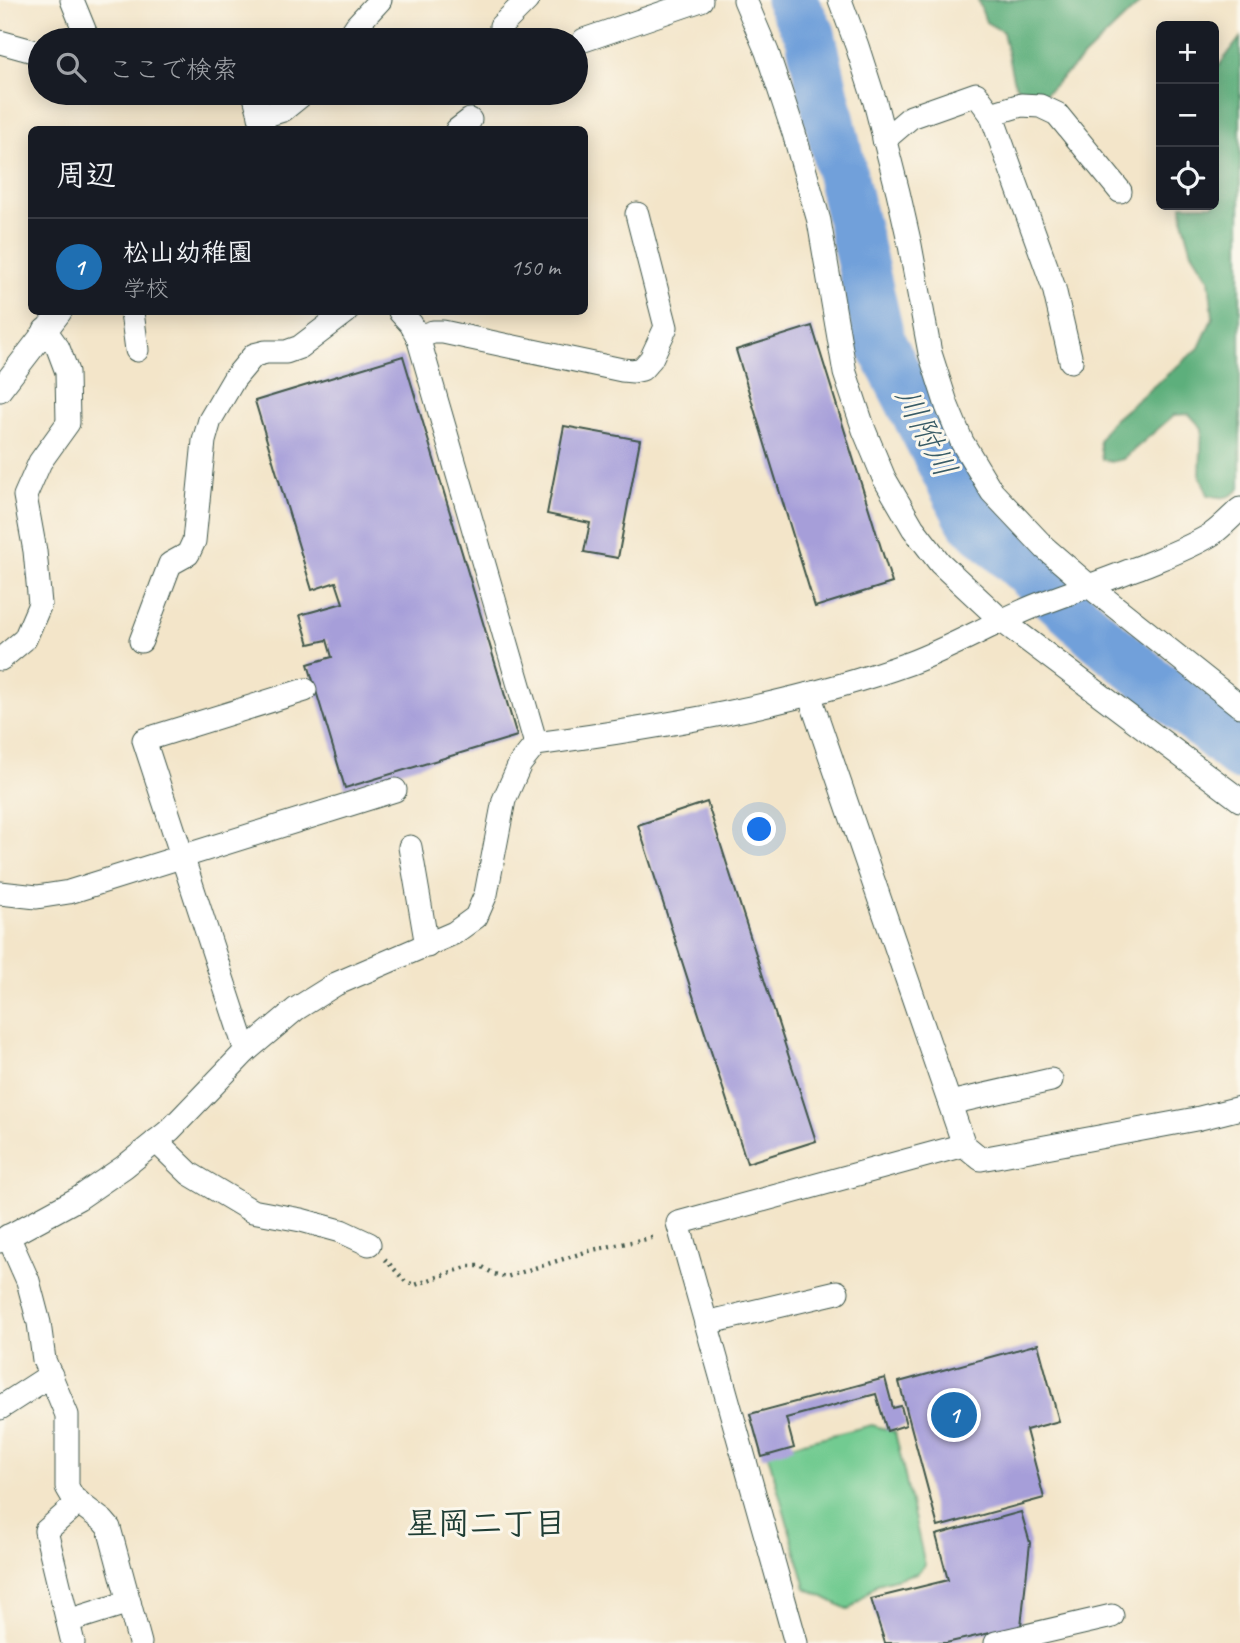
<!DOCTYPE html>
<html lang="ja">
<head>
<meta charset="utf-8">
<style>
  body { margin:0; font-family:Caveat,"Klee One",sans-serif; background:#242831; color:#f1f3f6 }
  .controls { position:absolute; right:21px; top:21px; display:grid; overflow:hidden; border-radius:10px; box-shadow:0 4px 18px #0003 }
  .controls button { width:63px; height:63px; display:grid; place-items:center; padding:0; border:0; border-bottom:2px solid #363941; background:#171b24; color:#f1f3f6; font:35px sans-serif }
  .you { position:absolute; left:760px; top:830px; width:24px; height:24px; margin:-18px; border:5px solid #fff; border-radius:50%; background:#1a73e8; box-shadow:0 0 0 10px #1a73e833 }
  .badge { display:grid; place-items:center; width:46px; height:46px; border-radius:50%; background:#1f6fb2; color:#fff; font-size:23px; font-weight:700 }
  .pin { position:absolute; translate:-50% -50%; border:4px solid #fff; box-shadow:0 2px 7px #0006 }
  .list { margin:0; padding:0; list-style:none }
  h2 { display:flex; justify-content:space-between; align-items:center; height:91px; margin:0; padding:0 28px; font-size:30px }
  h2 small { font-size:23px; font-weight:400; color:#9ea1a6 }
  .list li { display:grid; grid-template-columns:46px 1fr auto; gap:21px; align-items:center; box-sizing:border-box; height:98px; padding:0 28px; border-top:2px solid #363941 }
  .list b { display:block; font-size:26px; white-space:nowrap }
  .list p { margin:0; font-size:23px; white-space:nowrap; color:#9ea1a6 }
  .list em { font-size:23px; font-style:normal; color:#9ea1a6 }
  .icon { flex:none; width:38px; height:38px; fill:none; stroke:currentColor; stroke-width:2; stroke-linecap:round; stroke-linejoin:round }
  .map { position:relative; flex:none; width:1240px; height:1643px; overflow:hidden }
  .search { position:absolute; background:#171b24; box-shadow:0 4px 18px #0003; left:28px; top:28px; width:560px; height:77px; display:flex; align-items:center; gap:18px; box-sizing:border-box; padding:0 24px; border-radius:38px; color:#9ea1a6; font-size:26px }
  .panel { position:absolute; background:#171b24; box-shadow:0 4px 18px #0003; left:28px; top:126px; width:560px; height:189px; border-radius:10px }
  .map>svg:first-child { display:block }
</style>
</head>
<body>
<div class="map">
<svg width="1240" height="1643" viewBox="0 0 1240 1643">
  <rect width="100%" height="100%" fill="#fbf7ec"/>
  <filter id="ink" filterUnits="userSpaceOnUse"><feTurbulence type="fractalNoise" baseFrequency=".0143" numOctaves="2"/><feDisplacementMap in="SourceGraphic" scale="14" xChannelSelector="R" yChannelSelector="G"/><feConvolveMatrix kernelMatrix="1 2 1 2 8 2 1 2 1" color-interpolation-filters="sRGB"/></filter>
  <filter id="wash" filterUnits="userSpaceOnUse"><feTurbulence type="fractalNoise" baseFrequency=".00686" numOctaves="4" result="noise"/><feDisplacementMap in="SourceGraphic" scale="28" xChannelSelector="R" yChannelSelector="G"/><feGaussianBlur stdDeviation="1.57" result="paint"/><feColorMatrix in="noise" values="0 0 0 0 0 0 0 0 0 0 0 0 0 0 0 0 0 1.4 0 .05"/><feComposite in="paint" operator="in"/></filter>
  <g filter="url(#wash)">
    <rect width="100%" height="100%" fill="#f3e5c9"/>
    <!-- green -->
    <path fill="#72cb91" stroke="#488462" stroke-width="2" d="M872,1425L895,1432L925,1565L917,1573L877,1584L849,1610L806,1588L767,1451Z"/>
    <!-- forest -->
    <g fill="#5daf7b" stroke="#3e7658" stroke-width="2">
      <path d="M978,0H1143L1044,95L1023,100L1013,79L1003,32L986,22Z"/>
      <path d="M1240,38V488C1231,500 1221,498 1208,495L1200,475L1202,428L1189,414L1174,415L1123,459L1111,462L1102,459L1099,440L1110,423L1199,348L1213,317L1209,279L1192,252L1183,220L1182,205H1214V72Z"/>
    </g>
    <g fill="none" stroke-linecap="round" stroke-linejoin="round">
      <!-- river -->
      <path stroke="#71a0da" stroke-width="51" d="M791,0L810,34L880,342L970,518L1099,637L1240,755"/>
    </g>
    <g id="blocks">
      <!-- building -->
      <g fill="#a69ed9">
        <path d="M812,326L892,583L815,607L736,350Z"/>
        <path d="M403,356L517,736L345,788L308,664L332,657L327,640L309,644L300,615L343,603L336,582L312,590L255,401Z"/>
        <path d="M564,426L640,440L618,558L584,552L590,523L547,514Z"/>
        <path d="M707,802L816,1141L747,1163L638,825Z"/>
        <path d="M1038,1344L1059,1421L1026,1430L1044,1498L938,1527L899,1382Z"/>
        <path d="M885,1378L893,1408L901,1406L906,1425L887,1431L876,1394L786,1418L794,1448L762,1457L750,1414Z"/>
        <path d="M1021,1512L1030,1543L1021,1626L946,1643H885L871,1599L948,1580L936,1535Z"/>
      </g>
    </g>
  </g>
  <g filter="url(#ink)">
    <use href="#blocks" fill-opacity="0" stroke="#3f564a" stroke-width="2"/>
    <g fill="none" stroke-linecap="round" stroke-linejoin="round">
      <!-- minor casing -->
      <g stroke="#3f564a" stroke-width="25">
        <g id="minor">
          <path d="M72,0L85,32L87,40"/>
          <path d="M745,0L767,52L794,133L819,221L845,373L864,430L884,478L913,528L940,563L1001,620L1240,800"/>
          <path d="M840,0L857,46L875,102L898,192L910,245L930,353L947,406L962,442L992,492L1045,548L1089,586L1240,706"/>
          <path d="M501,26L527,0"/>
          <path d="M347,40L357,25L380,0"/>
          <path d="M584,40L701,0"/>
          <path d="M0,42L40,53"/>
          <path d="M254,93L264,130"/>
          <path d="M991,114L1021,105L1040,106L1057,114L1120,191"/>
          <path d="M260,117L283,110L304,93"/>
          <path d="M457,130L470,120"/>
          <path d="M884,140L911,117L976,94L991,114L1054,288L1071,361"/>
          <path d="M132,312L137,350"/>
          <path d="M400,312L411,324L418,337L536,744"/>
          <path d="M418,337L433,332H443L622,370L633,371L642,369L651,359L666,327L637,214"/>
          <path d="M0,390L60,312"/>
          <path d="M141,641L170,564L188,554L194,541L204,441L210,420L234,379L254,355L266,352H286L300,347L346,312"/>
          <path d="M1,659L25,639L40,604L35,551L25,496L40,462L68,423L67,372L58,348L45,330"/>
          <path d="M410,847L427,946"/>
          <path d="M0,893L37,897L69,892L395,790"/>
          <path d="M246,1051L144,740L305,690"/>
          <path d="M950,1103L1051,1080"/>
          <path d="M156,1141L190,1174L252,1211L301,1220L341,1231L369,1244"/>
          <path d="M964,1145L981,1159L1196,1119L1240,1108"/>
          <path d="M8,1236L28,1281L39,1323L44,1360L67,1415V1487L74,1499L103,1521L109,1528L140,1643"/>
          <path d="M0,1241L79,1198L124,1167L170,1130L246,1051L296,1009L336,984L454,933L476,917L486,894L504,800L520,764L536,744C661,727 791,706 910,663C955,646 996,621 1040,604C1074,592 1107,579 1140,567C1164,557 1190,548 1212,534C1222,527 1231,517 1240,509"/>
          <path d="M706,1323L837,1292"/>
          <path d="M0,1408L51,1375"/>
          <path d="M68,1621L129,1602"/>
          <path d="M73,1643L46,1531L79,1502"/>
          <path d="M796,1643L678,1223L964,1145L809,694"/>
          <path d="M996,1643L1112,1616"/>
        </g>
      </g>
      <!-- path -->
      <path stroke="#3f564a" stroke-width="4.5" stroke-dasharray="2 5" stroke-linecap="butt" d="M385,1259L406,1282L415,1285L469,1266H481L494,1274L506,1277L592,1250L656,1237"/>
      <!-- minor -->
      <use href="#minor" stroke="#fff" stroke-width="23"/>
    </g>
  </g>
  <g text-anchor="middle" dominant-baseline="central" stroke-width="6" stroke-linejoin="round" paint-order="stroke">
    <!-- water labels -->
    <g font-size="32" font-style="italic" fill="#385b66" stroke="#fbf7ec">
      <text transform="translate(926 432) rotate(63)">川附川</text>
    </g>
    <!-- neighbourhood labels -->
    <g font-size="32" font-weight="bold" fill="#1f3d34" stroke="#fbf7ec">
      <text x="486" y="1523">星岡二丁目</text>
    </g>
  </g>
</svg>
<div class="controls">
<button>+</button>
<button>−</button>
<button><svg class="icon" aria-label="locate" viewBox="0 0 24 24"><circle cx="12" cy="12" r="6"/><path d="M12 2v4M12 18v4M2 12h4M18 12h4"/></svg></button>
</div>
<div class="you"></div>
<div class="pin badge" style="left:954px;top:1415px">1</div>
<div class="search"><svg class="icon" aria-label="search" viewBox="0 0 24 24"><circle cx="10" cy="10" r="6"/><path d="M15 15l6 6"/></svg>ここで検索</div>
<section class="panel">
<h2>周辺<small></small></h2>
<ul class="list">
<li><span class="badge">1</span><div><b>松山幼稚園</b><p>学校</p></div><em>150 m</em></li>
</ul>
</section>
</div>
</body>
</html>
